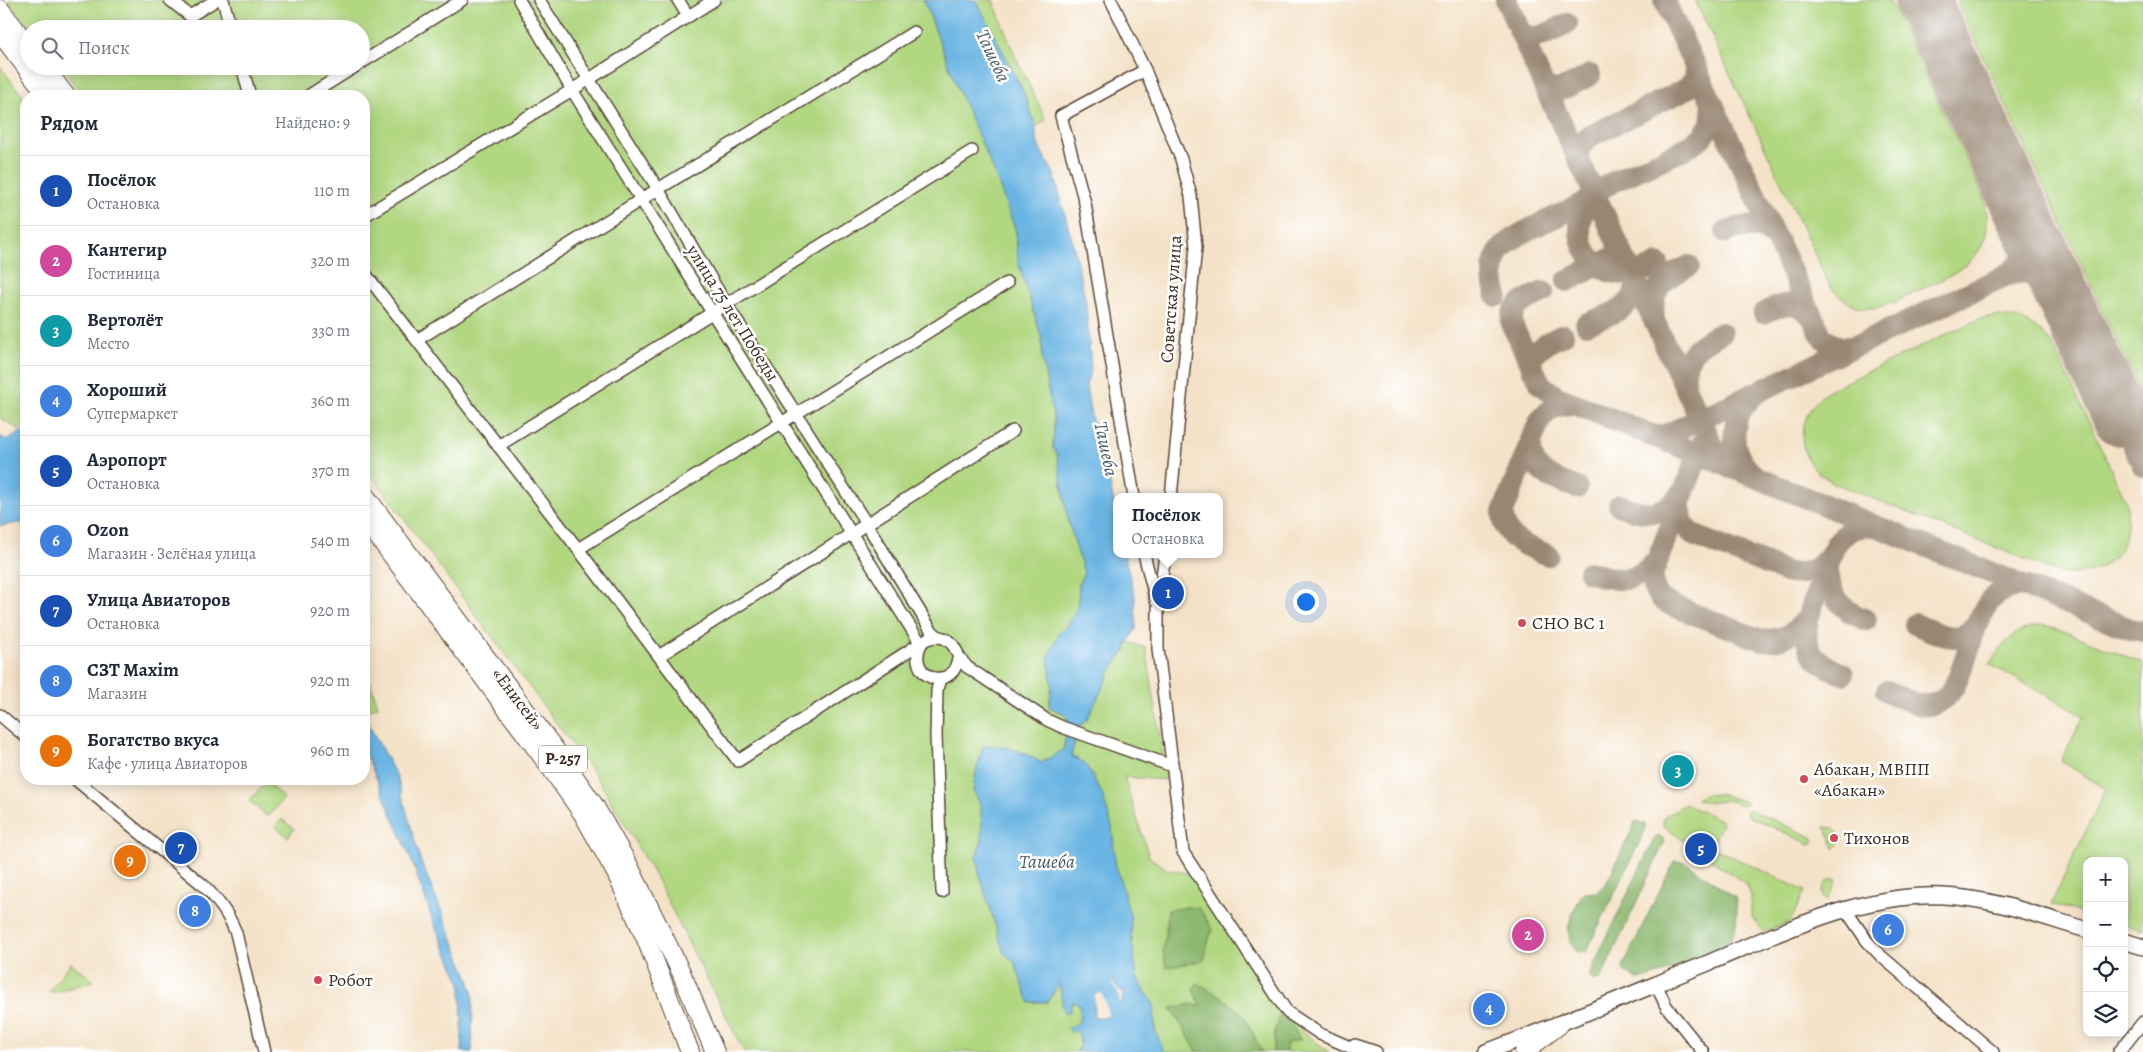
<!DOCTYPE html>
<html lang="ru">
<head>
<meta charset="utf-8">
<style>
  body { margin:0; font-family:Alegreya,serif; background:#f2f2f3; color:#1f2937 }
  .controls { position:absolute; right:15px; bottom:15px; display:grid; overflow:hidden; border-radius:10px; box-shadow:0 2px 12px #0003 }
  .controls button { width:45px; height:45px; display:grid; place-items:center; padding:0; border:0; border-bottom:1px solid #e0e1e3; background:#fff; color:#1f2937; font:25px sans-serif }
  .you { position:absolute; left:1305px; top:601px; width:18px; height:18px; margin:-12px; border:4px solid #fff; border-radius:50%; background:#1a73e8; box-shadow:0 0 0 8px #1a73e833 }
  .badge { display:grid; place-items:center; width:32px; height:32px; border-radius:50%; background:#d1495b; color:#fff; font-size:16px; font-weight:700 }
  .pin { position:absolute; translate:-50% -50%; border:2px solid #fff; box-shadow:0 1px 5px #0006 }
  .popup { position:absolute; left:1113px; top:493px; width:110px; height:65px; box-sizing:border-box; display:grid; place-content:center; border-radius:10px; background:#fff; filter:drop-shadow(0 1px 4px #0005); font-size:16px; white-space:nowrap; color:#747a83 }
  .popup b { font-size:19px; color:#1f2937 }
  .popup::after { content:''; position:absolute; left:50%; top:100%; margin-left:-10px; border:10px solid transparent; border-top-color:#fff }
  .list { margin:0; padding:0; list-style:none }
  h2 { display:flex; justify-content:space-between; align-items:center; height:65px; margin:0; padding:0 20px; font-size:21px }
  h2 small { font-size:16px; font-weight:400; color:#747a83 }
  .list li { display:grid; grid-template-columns:32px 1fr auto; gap:15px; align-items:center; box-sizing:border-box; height:70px; padding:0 20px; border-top:1px solid #e0e1e3 }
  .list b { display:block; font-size:19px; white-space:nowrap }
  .list p { margin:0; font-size:16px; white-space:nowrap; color:#747a83 }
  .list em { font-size:16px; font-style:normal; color:#747a83 }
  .icon { flex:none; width:28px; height:28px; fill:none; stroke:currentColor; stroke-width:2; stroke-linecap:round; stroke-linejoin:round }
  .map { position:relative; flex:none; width:2143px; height:1052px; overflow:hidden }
  .search { position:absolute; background:#fff; box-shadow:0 2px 12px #0003; left:20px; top:20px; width:350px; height:55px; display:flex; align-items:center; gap:12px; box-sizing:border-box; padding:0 18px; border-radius:28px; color:#747a83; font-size:19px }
  .panel { position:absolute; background:#fff; box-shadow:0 2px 12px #0003; left:20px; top:90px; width:350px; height:695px; border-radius:20px }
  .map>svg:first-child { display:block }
</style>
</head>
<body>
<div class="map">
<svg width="2143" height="1052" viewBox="0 0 2143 1052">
  <rect width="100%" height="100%" fill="#fff"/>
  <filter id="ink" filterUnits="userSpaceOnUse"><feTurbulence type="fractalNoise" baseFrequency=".02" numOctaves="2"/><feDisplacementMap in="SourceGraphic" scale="10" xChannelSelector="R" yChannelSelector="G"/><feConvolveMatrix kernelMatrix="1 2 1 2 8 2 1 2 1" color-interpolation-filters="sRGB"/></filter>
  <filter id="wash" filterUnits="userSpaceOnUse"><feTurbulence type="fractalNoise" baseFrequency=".0096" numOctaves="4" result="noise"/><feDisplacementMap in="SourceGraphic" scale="20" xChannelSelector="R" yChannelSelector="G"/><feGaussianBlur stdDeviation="1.12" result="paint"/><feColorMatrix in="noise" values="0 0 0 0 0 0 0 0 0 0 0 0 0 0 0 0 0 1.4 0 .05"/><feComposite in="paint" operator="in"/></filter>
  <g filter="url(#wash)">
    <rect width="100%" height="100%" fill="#f4e2c8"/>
    <!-- green -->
    <g fill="#b1d781" stroke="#768050" fill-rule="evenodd">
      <path d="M8,0H924L957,87L993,169L1016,231L1018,261L1042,339V357L1054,422L1053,448L1057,454L1068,520L1084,573L1079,583L1078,606L1069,623L1059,633L1048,659L1052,683L1049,707L1065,714L1069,723L1063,750L1041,763C1025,751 1004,745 984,746L976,772L973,790L981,806L982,841L976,858L979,865V873L1004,953L1014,961L1029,1002H1047L1054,993L1056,986L1059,984L1062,997V1006L1069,1012L1073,1001L1080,1005L1079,1022L1075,1025C1079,1036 1083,1042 1076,1052H744L656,878L598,779L364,465V96H83L60,66H361V29H31Z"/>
      <path d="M976,0H993L1015,56L1046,120L1036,127L1024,93Z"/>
      <path d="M1695,0H1890L1984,198C1998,255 1963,269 1920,290C1904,298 1885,309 1866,308C1852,308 1841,297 1831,288Z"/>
      <path d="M1956,0H2143V395Z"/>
      <path d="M0,66L26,101V427L19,429L0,418Z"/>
      <path d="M1993,316C2021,316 2033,323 2052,343L2126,501C2134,547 2110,577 2062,574L1834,483C1828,479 1820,475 1815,470C1792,442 1802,410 1829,390L1979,319Z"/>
      <path d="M2044,625L2055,628L2143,663V929L2124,924V861H2087V914L2051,904L2106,789L2061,761L2084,716L1989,664C2005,642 2015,627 2044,625Z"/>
      <path d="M1128,642L1146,648L1167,780L1124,777L1149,857L1167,869L1196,875L1274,1000L1294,1024L1329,1052H1286V1043L1301,1040L1275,1029L1273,1052H1262L1244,1016L1201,1007L1196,1050L1202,1052H1164L1155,1030L1154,1005L1137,978L1132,943L1130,915L1115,862L1112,827L1102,794L1090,771L1071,756L1079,726L1087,720L1112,668L1126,650ZM1199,908L1213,930L1209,938L1204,960Z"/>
      <path d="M364,663L378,706L364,713Z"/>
      <path d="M266,782L284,798L268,817L249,801Z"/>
      <path d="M1720,794L1746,802L1747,804L1744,806L1728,800L1709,803L1697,799L1703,795Z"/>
      <path d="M1685,804L1719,819L1722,823L1712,847L1805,891L1790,922L1764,932L1751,916V895L1746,884L1663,826L1664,817Z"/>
      <path d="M1748,809L1812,837L1814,842L1810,844L1748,816L1746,813Z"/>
      <path d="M282,819L294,829L288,837L275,826Z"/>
      <path d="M1824,827L1833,828C1840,834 1843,843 1834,849L1831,838Z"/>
      <path d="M1833,879L1837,880L1827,902C1818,894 1822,883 1833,879Z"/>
      <path d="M71,963L94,981L52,993L49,991Z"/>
    </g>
    <!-- forest -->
    <g fill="#8cb86f" stroke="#647146">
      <path d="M1636,821L1645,824V831L1586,952L1578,953C1565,938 1567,927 1574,910C1577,904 1579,898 1584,893L1597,892L1607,882Z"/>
      <path d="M1658,836L1663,838L1664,843L1605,970L1600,979L1594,981L1589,977L1592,968L1654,839Z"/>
      <path d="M1674,861L1685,862L1735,897C1738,911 1738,926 1731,939C1720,957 1660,974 1639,980L1624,971L1623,966Z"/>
      <path d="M1186,907L1199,908L1213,930L1209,938L1204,960L1166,968L1163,951L1168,910Z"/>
      <path d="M1197,983L1222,997L1244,1016L1262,1052H1202L1196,1050L1171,1008L1191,1004L1201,1006L1193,990Z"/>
      <path d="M1280,1014L1291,1024L1301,1040L1287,1043L1286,1052H1273L1275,1029Z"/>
    </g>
    <!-- water -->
    <g fill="#6bb5e3" stroke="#537080" fill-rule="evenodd">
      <path d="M924,0H976L1024,93L1036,127V138L1040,149L1054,174L1073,244L1086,303L1091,370L1086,385L1091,417L1102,446L1117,518V554H1124L1135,596L1136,629L1128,642L1126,650L1112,668L1087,720L1079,726L1071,756L1085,763L1102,794L1112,827L1115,862L1130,915L1132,943L1137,978L1154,1005L1155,1030L1164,1052H1076C1081,1045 1082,1038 1077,1031L1072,1032L1068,1029L1079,1022L1080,1005L1073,1001L1069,1012L1065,1014C1061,1004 1062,994 1059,984L1047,1002H1029L1014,961L1004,953L979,873V865L976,858L982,841L981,806L973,790L976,772L983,746C1004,745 1025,751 1041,763L1063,750L1069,723L1065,714L1049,707L1052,683L1048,659L1059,633L1069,623L1078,606L1079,583L1084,573L1068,520L1057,454L1053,448L1054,422L1042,357V339L1018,261L1016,231L993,169L957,87ZM1112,981L1122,992L1123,999L1118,1013L1106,1017H1094V996Z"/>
      <path d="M23,431H26V522L0,526V436L7,440Z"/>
      <path d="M364,716L397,777L420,859L469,979L473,995L472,1052H462L461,984L435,926L410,857L364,750Z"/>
    </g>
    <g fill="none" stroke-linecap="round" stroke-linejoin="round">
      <!-- river -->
      <path stroke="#6bb5e3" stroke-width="15" d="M1095,970L1111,996L1126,1052"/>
      <!-- taxiway -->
      <g stroke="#988673" stroke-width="22">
        <path d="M1506,0L1544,86L1700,419L1719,458L1731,468"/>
        <path d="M1664,0L1821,335C1829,345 1838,348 1851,347"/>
        <path d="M1521,33C1535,44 1553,30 1567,24"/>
        <path d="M1544,86C1559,96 1576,82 1590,75"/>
        <path d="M1578,159L1579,147L1590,136L1688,88L1696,77L1695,64"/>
        <path d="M1726,232C1745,224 1763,223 1778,241"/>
        <path d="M1658,264C1647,270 1635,275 1622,274C1585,272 1568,228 1589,200C1596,190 1606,186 1617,180C1641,168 1683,153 1702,137L1711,124L1713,103"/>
        <path d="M2007,275C2026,259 2031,243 2026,219"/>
        <path d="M1567,281L1610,259"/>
        <path d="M1543,292C1528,299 1509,305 1512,325L1541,385L1557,397L1575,404"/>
        <path d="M1497,296C1482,251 1510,239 1544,222C1561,215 1577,206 1593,199"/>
        <path d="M1764,313C1784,303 1796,298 1813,318"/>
        <path d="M1654,319C1650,288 1663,278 1689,266"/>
        <path d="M1586,324C1606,315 1638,309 1636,282"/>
        <path d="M1532,369C1531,348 1547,343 1563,335"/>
        <path d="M1685,387C1682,356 1695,346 1721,333"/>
        <path d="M1753,396C1728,419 1728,454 1755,476"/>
        <path d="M2121,418L2143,466"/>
        <path d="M1649,435L1659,436L1668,434L2007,275C2037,267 2051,280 2066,304"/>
        <path d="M1531,440C1529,474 1551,477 1577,488"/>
        <path d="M1703,442L1653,572C1651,588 1657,598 1671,605L1761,640C1781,642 1796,633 1807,618"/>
        <path d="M1679,504L1683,523L1693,535L1789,573C1806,576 1822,567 1832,552"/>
        <path d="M1619,505C1645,516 1665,517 1683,492"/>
        <path d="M1548,555C1526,546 1503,540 1503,512L1539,422C1548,408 1558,404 1575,404L2130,629L2143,631"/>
        <path d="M1828,566C1827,593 1841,610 1866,620"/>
        <path d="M1589,572C1619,582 1635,585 1658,559"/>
        <path d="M1915,624C1939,634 1960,648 1979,622"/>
        <path d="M1843,674C1797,656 1802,632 1817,592C1823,577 1829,561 1835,545C1846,530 1857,525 1875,526"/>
        <path d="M1887,691C1898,696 1911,704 1923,705C1980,710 1957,577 2027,587"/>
      </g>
      <!-- runway -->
      <path stroke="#988673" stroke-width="56" d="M1922,0L2121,418"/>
    </g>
  </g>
  <g filter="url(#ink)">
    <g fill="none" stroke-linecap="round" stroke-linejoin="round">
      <!-- minor casing -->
      <g stroke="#574638" stroke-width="14">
        <g id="minor">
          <path d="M170,0L190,16L216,0"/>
          <path d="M223,0L231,29"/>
          <path d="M519,0L572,90L921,644"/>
          <path d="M539,0L658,189L726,304L866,523L931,630L937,636"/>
          <path d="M678,0L688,16"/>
          <path d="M1111,0L1145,70L1181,159L1191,196L1196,247L1171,497"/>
          <path d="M361,63L462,0"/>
          <path d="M242,66L250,96"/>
          <path d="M308,96L356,66"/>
          <path d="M364,216L572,90L714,0"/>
          <path d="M364,272L578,549L738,761L927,639C944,633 953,641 959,657C957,661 956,668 953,671C937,690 908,670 921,644"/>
          <path d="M417,340L642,199L914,32"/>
          <path d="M498,446L972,151"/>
          <path d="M1134,497L1085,203L1061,116L1145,70"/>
          <path d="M578,549L1007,283"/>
          <path d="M1144,554L1156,601"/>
          <path d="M1165,554L1158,608V649L1183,852L1287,1012L1320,1034L1361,1052"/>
          <path d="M659,656L1013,431"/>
          <path d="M959,657L967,667L1047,720L1062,727L1172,766"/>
          <path d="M940,678L937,690L936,736L942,892"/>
          <path d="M0,715L26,737"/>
          <path d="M75,779L203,885C217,899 229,914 236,933L264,1052"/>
          <path d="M1845,909L1867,941L1881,956L1993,1052"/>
          <path d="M1656,984L1666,1006L1703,1052"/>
          <path d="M1355,1045L1376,1052"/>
          <path d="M2119,1052L2143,1022"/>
        </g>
      </g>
      <!-- major casing -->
      <g stroke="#574638" stroke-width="18">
        <g id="major">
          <path d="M2124,941L2143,947"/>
          <path d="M1486,1052C1561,1024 1634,993 1708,963C1782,932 1861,893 1943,896C1992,898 2040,916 2087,930"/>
        </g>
      </g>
      <!-- highway casing -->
      <g stroke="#574638" stroke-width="20">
        <g id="highway">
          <path d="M0,9L29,47"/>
          <path d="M0,33L48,96"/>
          <path d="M43,66L66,96"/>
          <path d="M364,494L562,759L594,805L629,866L681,972L715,1052"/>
          <path d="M364,518L550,767L583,814L616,873L646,939L690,1052"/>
          <path d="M1524,1052L1559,1025"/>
        </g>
      </g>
      <!-- minor -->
      <use href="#minor" stroke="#fff" stroke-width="11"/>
      <!-- major -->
      <use href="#major" stroke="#fff" stroke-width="15"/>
      <!-- highway -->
      <use href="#highway" stroke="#fff" stroke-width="18"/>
    </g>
  </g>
  <!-- markers -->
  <g fill="#d1495b" stroke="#fff" stroke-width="2">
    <circle cx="1522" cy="623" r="5"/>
    <circle cx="1804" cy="779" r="5"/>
    <circle cx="1834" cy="838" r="5"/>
    <circle cx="318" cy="980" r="5"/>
  </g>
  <g text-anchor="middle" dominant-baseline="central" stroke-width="5" stroke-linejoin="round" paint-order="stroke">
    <!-- shield labels -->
    <rect fill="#fff" stroke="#766a62" stroke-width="1" x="539" y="745.5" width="48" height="27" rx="4"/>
    <g font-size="16" font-weight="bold" fill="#3b2a1e">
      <text x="563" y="759">Р-257</text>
    </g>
    <!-- street labels -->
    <g font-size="18" fill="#3b2a1e" stroke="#fff">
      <text transform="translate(1171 299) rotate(-86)">Советская улица</text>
      <text transform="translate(733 313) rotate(58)">улица 75 лет Победы</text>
      <text transform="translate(518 699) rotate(53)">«Енисей»</text>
    </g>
    <!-- poi labels -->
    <g font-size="18" fill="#3b2a1e" stroke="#fff" text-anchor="start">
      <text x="1532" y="623">СНО ВС 1</text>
      <text x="1814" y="769">Абакан, МВПП<tspan x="1814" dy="21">«Абакан»</tspan></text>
      <text x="1844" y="838">Тихонов</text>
      <text x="328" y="980">Робот</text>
    </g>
    <!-- water labels -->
    <g font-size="19" font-style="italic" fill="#4c5b63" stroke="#fff">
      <text transform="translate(993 56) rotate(65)">Ташеба</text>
      <text transform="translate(1106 449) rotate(78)">Ташеба</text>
      <text x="1047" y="862">Ташеба</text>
    </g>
  </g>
</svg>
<div class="controls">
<button>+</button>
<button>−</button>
<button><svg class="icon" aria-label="locate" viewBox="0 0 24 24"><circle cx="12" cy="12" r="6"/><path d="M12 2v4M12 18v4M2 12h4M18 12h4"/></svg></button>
<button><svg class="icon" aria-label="layers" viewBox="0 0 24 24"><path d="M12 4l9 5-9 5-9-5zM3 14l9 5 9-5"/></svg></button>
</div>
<div class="you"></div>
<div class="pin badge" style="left:1168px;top:593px;background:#1a4fb4">1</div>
<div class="popup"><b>Посёлок</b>Остановка</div>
<div class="pin badge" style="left:1528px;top:935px;background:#d1479c">2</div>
<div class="pin badge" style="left:1678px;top:771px;background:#0f9aa8">3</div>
<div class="pin badge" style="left:1489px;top:1009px;background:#3f7fe0">4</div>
<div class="pin badge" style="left:1701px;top:849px;background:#1a4fb4">5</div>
<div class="pin badge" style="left:1888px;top:930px;background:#3f7fe0">6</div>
<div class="pin badge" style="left:181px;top:848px;background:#1a4fb4">7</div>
<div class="pin badge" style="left:195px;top:911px;background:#3f7fe0">8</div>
<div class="pin badge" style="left:130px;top:861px;background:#e8710a">9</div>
<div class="search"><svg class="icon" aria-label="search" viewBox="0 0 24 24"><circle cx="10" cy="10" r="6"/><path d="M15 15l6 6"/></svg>Поиск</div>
<section class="panel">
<h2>Рядом<small>Найдено: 9</small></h2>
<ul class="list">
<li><span class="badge" style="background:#1a4fb4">1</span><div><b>Посёлок</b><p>Остановка</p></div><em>110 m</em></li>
<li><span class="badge" style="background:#d1479c">2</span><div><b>Кантегир</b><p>Гостиница</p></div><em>320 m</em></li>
<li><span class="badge" style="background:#0f9aa8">3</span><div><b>Вертолёт</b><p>Место</p></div><em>330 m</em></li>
<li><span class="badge" style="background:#3f7fe0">4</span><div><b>Хороший</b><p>Супермаркет</p></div><em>360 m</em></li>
<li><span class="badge" style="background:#1a4fb4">5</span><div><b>Аэропорт</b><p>Остановка</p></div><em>370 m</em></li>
<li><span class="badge" style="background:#3f7fe0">6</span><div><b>Ozon</b><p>Магазин · Зелёная улица</p></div><em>540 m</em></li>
<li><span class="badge" style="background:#1a4fb4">7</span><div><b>Улица Авиаторов</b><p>Остановка</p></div><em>920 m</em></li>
<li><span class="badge" style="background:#3f7fe0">8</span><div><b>СЗТ Maxim</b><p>Магазин</p></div><em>920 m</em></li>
<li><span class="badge" style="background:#e8710a">9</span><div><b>Богатство вкуса</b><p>Кафе · улица Авиаторов</p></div><em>960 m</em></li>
</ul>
</section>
</div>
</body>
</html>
